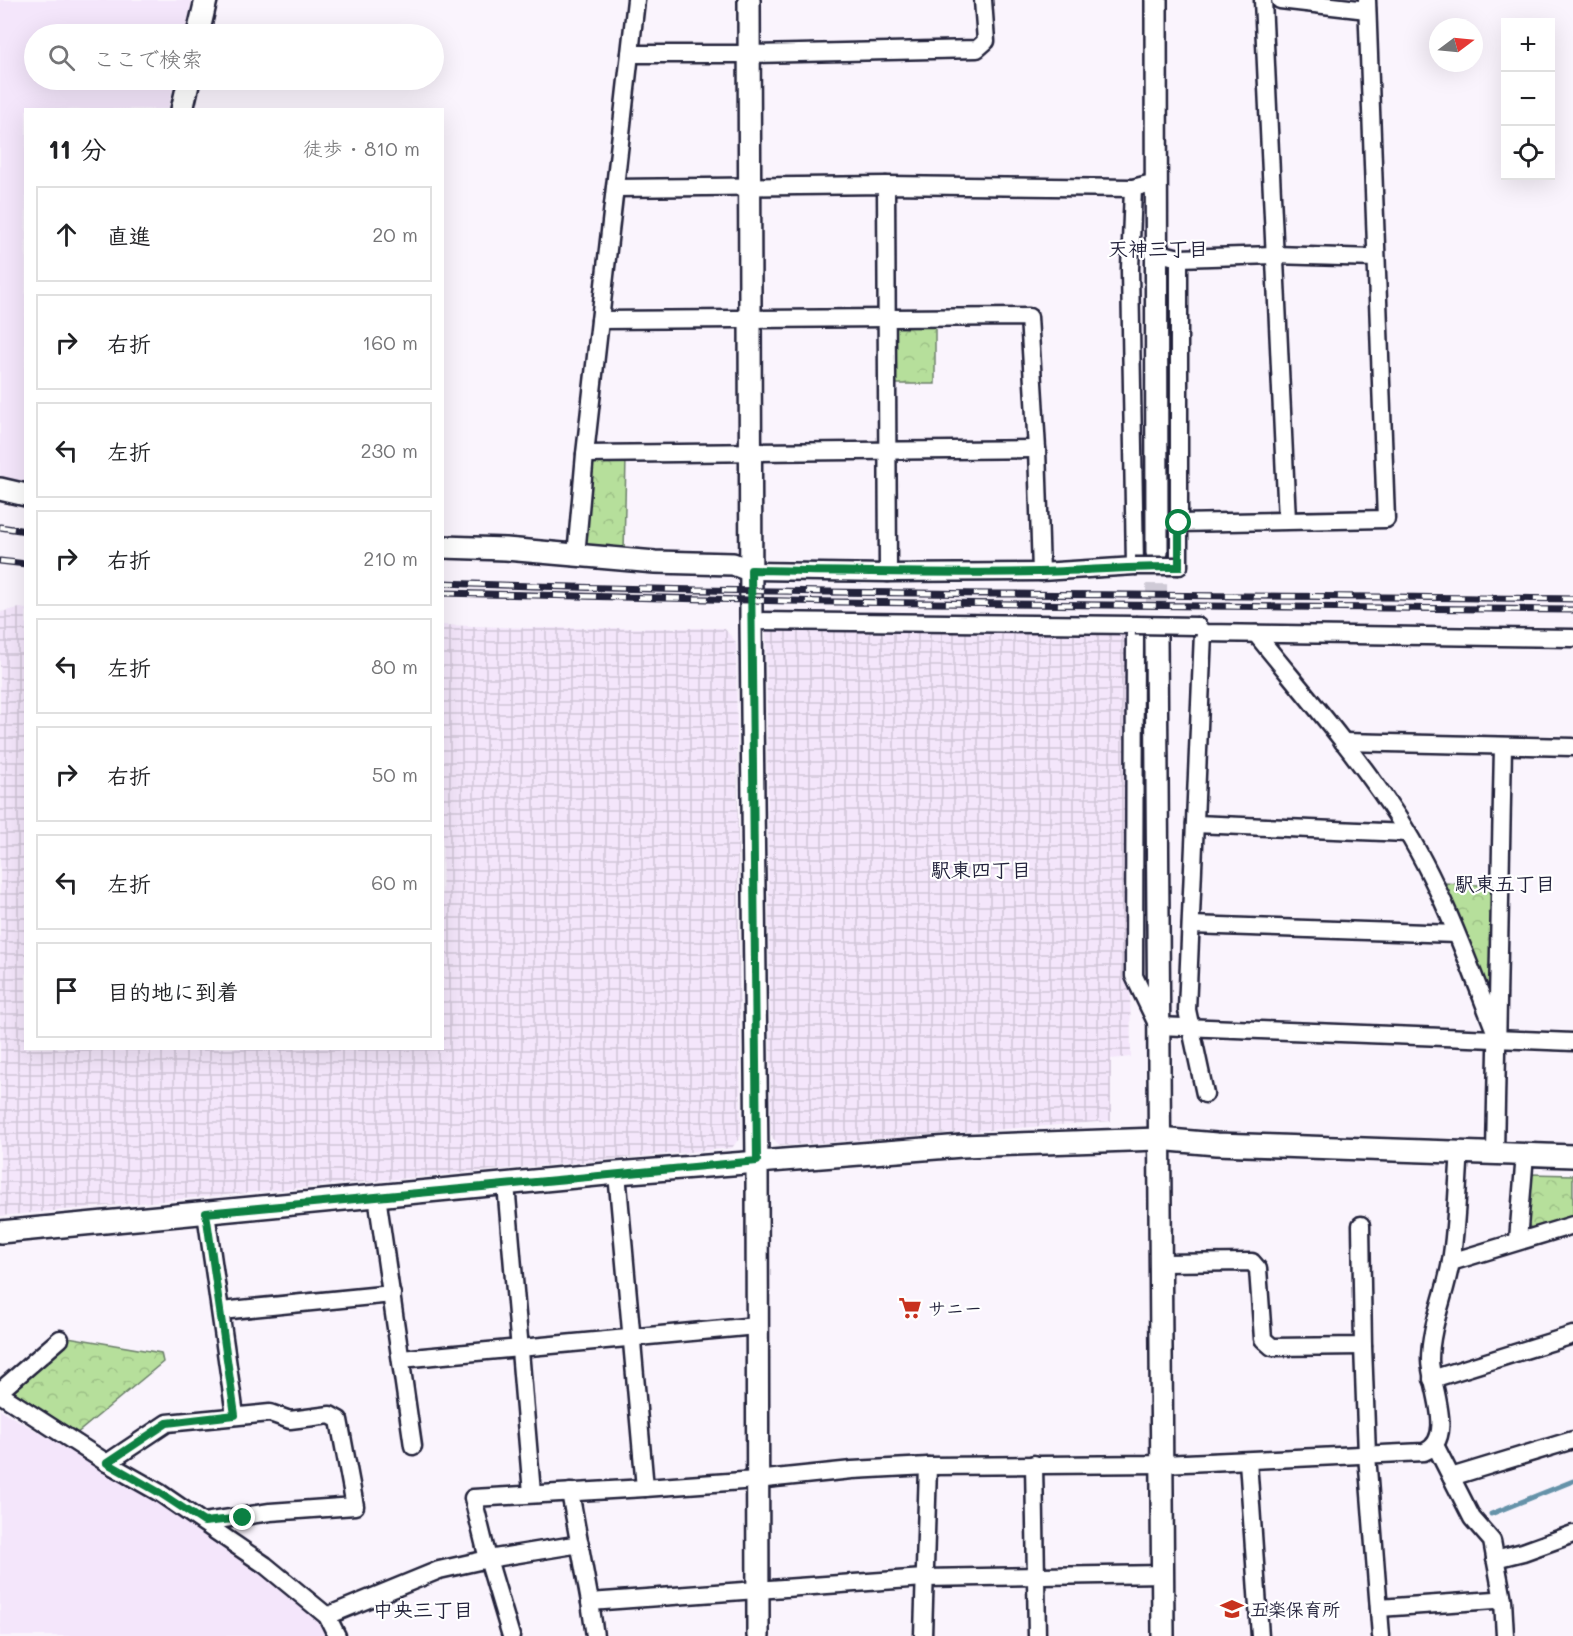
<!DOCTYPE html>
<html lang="ja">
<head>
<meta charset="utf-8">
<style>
  body { margin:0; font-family:Mali,"Klee One",sans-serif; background:#f6f6f6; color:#202124 }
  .controls { position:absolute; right:18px; top:18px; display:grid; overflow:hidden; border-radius:0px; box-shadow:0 6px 24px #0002 }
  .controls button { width:54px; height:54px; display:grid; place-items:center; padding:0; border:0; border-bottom:2px solid #e0e0e0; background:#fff; color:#202124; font:30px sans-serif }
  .compass { position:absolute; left:1429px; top:18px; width:54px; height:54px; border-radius:50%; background:#fff; box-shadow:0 6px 24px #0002; rotate:74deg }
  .stop { position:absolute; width:18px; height:18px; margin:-14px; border:4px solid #0b8043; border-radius:50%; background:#fff }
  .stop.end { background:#0b8043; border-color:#fff; box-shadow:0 2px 6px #0008 }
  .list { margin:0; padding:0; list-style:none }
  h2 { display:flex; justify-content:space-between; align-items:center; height:78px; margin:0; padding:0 24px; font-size:26px }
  h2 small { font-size:20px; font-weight:400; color:#757577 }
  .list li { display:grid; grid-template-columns:39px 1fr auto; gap:18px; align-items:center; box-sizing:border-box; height:96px; margin:0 12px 12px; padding:0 12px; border:2px solid #e0e0e0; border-radius:0px }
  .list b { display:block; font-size:22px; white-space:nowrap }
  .list em { font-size:20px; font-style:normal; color:#757577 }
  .icon { flex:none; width:33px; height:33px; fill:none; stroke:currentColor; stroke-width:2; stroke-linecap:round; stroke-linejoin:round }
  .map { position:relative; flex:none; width:1573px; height:1636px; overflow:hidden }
  .search { position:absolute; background:#fff; box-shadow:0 6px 24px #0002; left:24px; top:24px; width:420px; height:66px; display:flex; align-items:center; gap:15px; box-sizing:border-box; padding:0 21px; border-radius:33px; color:#757577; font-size:22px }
  .panel { position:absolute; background:#fff; box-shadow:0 6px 24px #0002; left:24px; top:108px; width:420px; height:942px; border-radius:0px }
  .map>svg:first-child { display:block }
</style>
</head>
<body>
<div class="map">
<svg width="1573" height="1636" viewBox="0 0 1573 1636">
  <defs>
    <pattern id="industrial-grid" width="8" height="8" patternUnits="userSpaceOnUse" patternTransform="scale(1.5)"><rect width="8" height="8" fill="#f4e6fb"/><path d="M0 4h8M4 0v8" fill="none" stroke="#d1c5d8"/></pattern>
    <pattern id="park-crowns" width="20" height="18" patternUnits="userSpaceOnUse" patternTransform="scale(1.5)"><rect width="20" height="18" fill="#b6df9b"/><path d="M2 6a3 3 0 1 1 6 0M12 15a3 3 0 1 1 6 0" fill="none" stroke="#9cbf86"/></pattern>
  </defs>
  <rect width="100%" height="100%" fill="#faf4fd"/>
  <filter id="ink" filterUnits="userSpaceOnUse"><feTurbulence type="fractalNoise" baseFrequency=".0167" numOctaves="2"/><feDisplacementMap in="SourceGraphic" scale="12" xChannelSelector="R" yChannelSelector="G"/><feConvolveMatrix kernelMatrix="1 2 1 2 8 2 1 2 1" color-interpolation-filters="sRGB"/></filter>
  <g filter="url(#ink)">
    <!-- built -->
    <g fill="#f4e6fb">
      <path d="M0,0H192L185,34H34V80H175L168,109L26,110L25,488L0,482Z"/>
      <path d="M0,1410L199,1524L326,1627L331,1636H0Z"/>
    </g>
    <!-- industrial -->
    <g fill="url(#industrial-grid)">
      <path d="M20,608L26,609V1048H442L443,625L530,628H724L736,642L741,1136L732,1148L0,1216V612Z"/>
      <path d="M766,625L1126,631L1131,1057L1111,1059V1121L780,1146L771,1136Z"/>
    </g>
    <!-- park -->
    <g fill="url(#park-crowns)" stroke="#6c806b" stroke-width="1.5">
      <rect x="894" y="323" width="41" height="61"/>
      <path d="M626,458L624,552L587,550L582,544L592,461Z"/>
      <path d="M1444,883L1494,886L1492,983L1488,986L1483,984Z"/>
      <path d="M1530,1174L1573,1175V1217L1532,1230L1528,1224Z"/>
      <path d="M68,1337L161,1353L163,1362L76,1434L9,1390Z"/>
    </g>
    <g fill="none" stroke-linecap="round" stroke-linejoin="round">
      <!-- stream -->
      <path stroke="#6592a9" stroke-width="5" d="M1491,1514L1573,1481"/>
      <!-- tertiary-tunnel -->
      <path stroke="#cfcad6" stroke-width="21" stroke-dasharray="21 10" stroke-linecap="butt" d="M1156,636L1157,553"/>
      <!-- minor casing -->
      <g stroke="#22223b" stroke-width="21">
        <g id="minor">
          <path d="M636,0L585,454L1037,449"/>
          <path d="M1263,0L1287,520"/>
          <path d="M1280,0L1367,10"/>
          <path d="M630,54H750L977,49L986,41L983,0"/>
          <path d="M886,185L888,573"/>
          <path d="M615,188L886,185L1133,188L1156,182"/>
          <path d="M1156,252L1179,258L1274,255L1376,258"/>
          <path d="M600,320L1029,317L1037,449L1041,572L1135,566L1130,269L1133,188"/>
          <path d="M1179,523V258"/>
          <path d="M576,556L585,454"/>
          <path d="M1179,566V523L1386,519L1367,0"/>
          <path d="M751,571L888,573L1041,572"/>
          <path d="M751,621L1135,625L1134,976L1158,1026L1573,1042"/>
          <path d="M1197,626L1203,633L1573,638"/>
          <path d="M1203,633L1187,1010L1205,1094"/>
          <path d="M1256,634C1302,691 1350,746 1391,807C1439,877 1467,960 1498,1039"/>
          <path d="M1343,742L1573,747"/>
          <path d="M1195,824L1407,833"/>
          <path d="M1191,925L1456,934"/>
          <path d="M1495,1153L1503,746"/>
          <path d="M617,1173L645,1488"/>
          <path d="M506,1184L532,1493"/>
          <path d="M377,1196L413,1446"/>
          <path d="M206,1213L235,1415"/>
          <path d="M1518,1240L1525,1154"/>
          <path d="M1451,1262L1573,1225"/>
          <path d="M1160,1263L1252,1262L1258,1269L1263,1339L1272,1347L1363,1346L1361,1225"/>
          <path d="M221,1311L392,1294"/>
          <path d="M1363,1346L1367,1455L1381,1636"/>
          <path d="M401,1359L756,1326"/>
          <path d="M1432,1379L1573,1335"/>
          <path d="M0,1391L60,1339"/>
          <path d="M0,1394L107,1463L160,1493L265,1565L327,1616L337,1636"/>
          <path d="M1435,1445L1472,1518L1492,1541L1503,1600L1505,1636"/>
          <path d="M1248,1461L1260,1636"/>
          <path d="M107,1463L167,1423L270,1413L290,1420L330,1415L339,1420L355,1506L270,1512L204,1522"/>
          <path d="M1034,1464L1037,1636"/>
          <path d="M1451,1477L1573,1440"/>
          <path d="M570,1492L590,1602L924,1578L1164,1574"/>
          <path d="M1495,1559L1523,1552L1573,1534"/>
          <path d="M590,1602L595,1636"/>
          <path d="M1379,1608L1495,1600"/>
          <path d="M327,1616L439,1570L488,1559L580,1544"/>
          <path d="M511,1636L488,1559L473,1498L645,1488L756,1480L852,1470L928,1466L1163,1464L1424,1452C1457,1440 1430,1384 1430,1360C1430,1326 1446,1294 1451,1261C1457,1225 1457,1187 1460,1151"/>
          <path d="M923,1636L928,1466"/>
        </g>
      </g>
      <!-- tertiary casing -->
      <g stroke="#22223b" stroke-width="26">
        <g id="tertiary">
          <path d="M749,0L751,621L757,1161L758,1636"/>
          <path d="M1156,0L1157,553"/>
          <path d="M198,34L206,0"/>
          <path d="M182,110L189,80"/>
          <path d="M0,489L26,495"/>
          <path d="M442,547L506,549L655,562L733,564L751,571"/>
          <path d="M1156,636L1163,1636"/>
          <path d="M0,1232L617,1173L962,1146L1158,1139L1216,1144L1573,1156"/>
        </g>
      </g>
      <!-- minor -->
      <use href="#minor" stroke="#fff" stroke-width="16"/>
      <!-- tertiary -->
      <use href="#tertiary" stroke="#fff" stroke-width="21"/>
      <!-- rail casing -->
      <g stroke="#22223b" stroke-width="7">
        <g id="rail">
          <path d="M0,527L26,531"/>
          <path d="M0,561L26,564"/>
          <path d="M442,583C819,596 1196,594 1573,599"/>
          <path d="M442,593L834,602L1573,610"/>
        </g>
      </g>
      <!-- rail -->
      <use href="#rail" stroke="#fff" stroke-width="4.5" stroke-dasharray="14" stroke-linecap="butt"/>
      <!-- minor-bridge casing -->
      <g stroke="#22223b" stroke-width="21" stroke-linecap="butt">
        <g id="minor-bridge">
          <path d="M1135,566H1179"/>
          <path d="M1135,625L1197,626"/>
        </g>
      </g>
      <!-- minor-bridge -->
      <use href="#minor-bridge" stroke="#fff" stroke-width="16"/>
    </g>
  </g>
  <g fill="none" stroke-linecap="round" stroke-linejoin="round" filter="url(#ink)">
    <!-- route -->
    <path stroke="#0b8043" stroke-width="8" d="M243,1518L204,1522L160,1493L107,1463L167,1423L235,1415L206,1213L757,1161L751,570C847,572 942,574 1038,572C1085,571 1132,566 1179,567V523"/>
  </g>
  <!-- icons -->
  <defs>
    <g id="supermarket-bare" transform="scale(1.8)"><path d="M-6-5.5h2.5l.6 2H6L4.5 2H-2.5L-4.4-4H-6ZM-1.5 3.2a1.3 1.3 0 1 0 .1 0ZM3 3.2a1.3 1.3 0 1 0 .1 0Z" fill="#c8321e" stroke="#fff" stroke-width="2.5" paint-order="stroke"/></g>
    <g id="school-bare" transform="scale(1.8)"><path d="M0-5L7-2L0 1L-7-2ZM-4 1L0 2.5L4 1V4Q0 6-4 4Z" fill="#c8321e" stroke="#fff" stroke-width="2.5" paint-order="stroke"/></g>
  </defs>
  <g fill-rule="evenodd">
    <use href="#supermarket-bare" x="910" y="1308"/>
    <use href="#school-bare" x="1232" y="1609"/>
  </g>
  <g text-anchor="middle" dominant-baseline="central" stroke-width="4.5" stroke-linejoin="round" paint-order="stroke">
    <!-- poi labels -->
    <g font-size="18" font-weight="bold" fill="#22223b" stroke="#fff" text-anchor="start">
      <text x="928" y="1308">サニー</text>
      <text x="1250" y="1609">五楽保育所</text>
    </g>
    <!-- neighbourhood labels -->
    <g font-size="20" font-weight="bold" fill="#22223b" stroke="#fff">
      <text x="1158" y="248">天神三丁目</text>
      <text x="981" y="869">駅東四丁目</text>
      <text x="1505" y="883">駅東五丁目</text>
      <text x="423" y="1609">中央三丁目</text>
    </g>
  </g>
</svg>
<div class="controls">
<button>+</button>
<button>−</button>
<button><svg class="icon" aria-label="locate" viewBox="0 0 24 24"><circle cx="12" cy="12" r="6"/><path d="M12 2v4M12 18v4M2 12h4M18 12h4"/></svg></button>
</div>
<svg class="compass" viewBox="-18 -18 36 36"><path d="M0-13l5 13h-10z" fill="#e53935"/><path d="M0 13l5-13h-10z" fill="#757577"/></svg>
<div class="stop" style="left:1179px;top:523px"></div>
<div class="stop end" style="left:243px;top:1518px"></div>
<div class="search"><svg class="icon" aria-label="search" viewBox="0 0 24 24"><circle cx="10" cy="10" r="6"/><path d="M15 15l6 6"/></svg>ここで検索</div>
<section class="panel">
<h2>11 分<small>徒歩 · 810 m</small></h2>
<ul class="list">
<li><svg class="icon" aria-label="ahead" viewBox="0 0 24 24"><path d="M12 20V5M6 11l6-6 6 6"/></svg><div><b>直進</b></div><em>20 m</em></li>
<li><svg class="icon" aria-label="right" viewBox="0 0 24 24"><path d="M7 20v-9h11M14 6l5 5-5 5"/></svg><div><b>右折</b></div><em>160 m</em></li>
<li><svg class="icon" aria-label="left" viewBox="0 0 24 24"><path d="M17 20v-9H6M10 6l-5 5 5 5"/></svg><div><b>左折</b></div><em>230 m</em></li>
<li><svg class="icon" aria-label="right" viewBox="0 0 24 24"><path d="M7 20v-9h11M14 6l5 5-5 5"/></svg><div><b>右折</b></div><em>210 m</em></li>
<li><svg class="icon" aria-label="left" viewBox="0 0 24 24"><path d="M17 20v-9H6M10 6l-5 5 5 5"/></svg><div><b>左折</b></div><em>80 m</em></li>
<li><svg class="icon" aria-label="right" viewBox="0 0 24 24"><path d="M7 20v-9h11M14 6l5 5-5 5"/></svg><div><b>右折</b></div><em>50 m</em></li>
<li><svg class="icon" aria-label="left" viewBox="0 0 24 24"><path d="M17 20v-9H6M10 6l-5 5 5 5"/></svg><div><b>左折</b></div><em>60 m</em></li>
<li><svg class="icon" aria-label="arrive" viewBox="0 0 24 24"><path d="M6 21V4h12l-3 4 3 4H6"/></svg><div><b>目的地に到着</b></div></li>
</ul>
</section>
</div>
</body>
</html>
